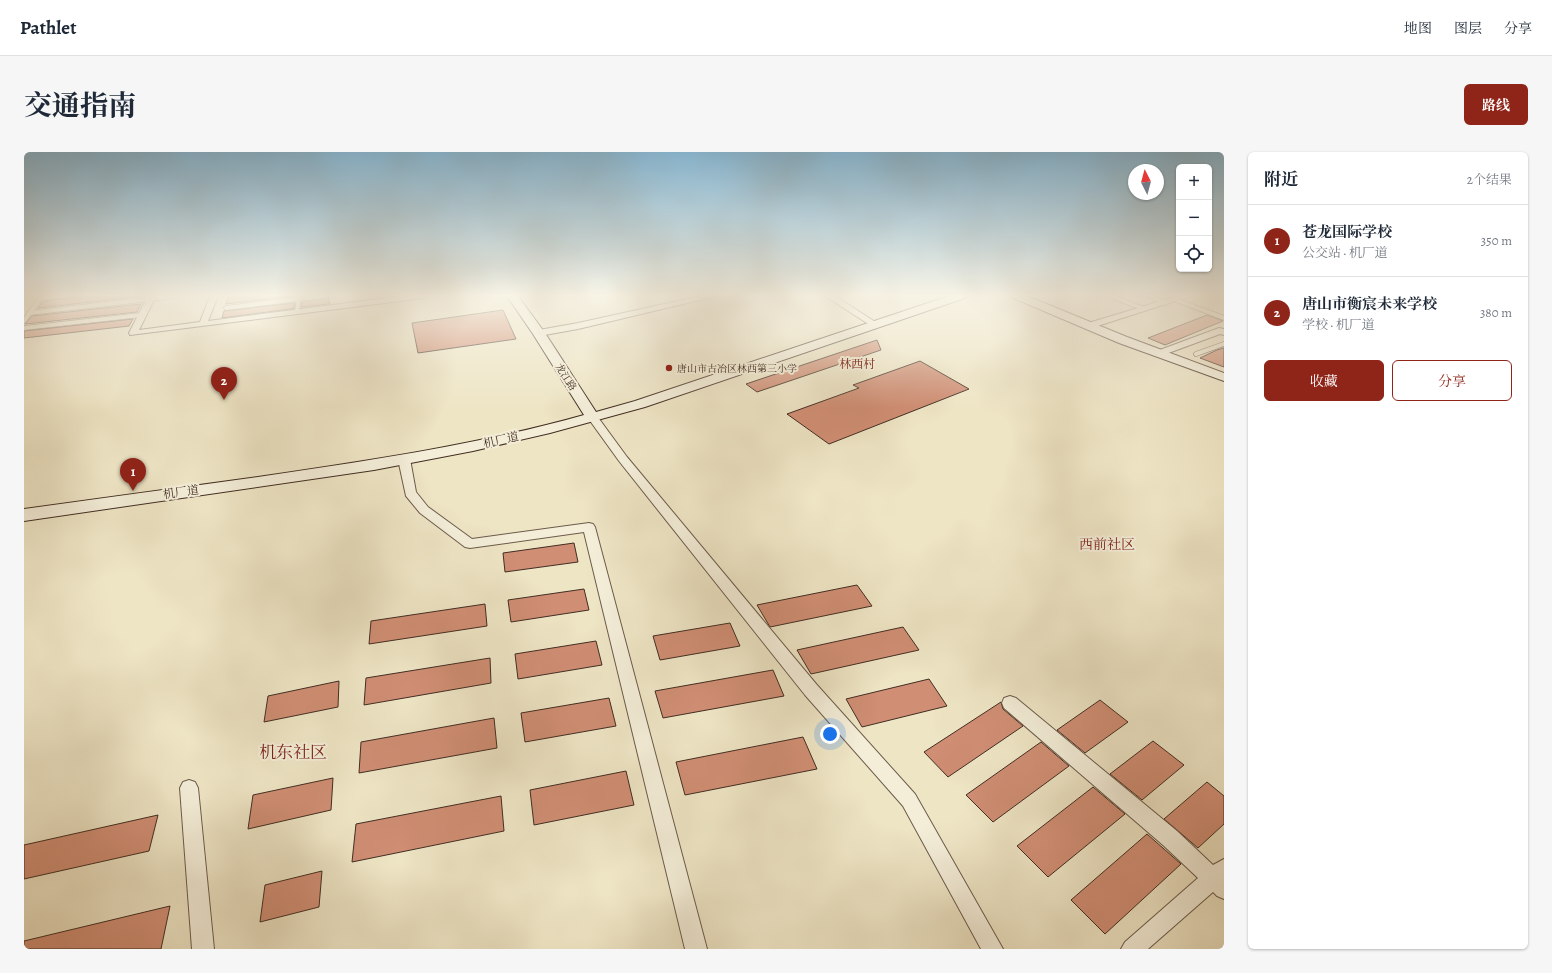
<!DOCTYPE html>
<html lang="zh">
<head>
<meta charset="utf-8">
<style>
  body { margin:0; font-family:Alegreya,"Noto Serif SC",serif; background:#f6f6f7; color:#1f2937 }
  .controls { position:absolute; right:12px; top:12px; display:grid; overflow:hidden; border-radius:6px; box-shadow:0 1px 3px #0004 }
  .controls button { width:36px; height:36px; display:grid; place-items:center; padding:0; border:0; border-bottom:1px solid #e0e1e3; background:#fff; color:#1f2937; font:20px sans-serif }
  .compass { position:absolute; left:1104px; top:12px; width:36px; height:36px; border-radius:50%; background:#fff; box-shadow:0 1px 3px #0004; rotate:354deg }
  .you { position:absolute; left:806px; top:582px; width:14px; height:14px; margin:-10px; border:3px solid #fff; border-radius:50%; background:#1a73e8; box-shadow:0 0 0 6px #1a73e833 }
  .badge { display:grid; place-items:center; width:26px; height:26px; border-radius:50%; background:#8f2418; color:#fff; font-size:13px; font-weight:700 }
  .pin { position:absolute; translate:-50% -33px; filter:drop-shadow(0 1px 2px #0008) }
  .pin::after { content:''; position:absolute; top:21px; width:14px; height:12px; background:inherit; clip-path:polygon(0 0,100% 0,50% 100%) }
  .list { margin:0; padding:0; list-style:none }
  h2 { display:flex; justify-content:space-between; align-items:center; height:52px; margin:0; padding:0 16px; font-size:17px }
  h2 small { font-size:13px; font-weight:400; color:#747a83 }
  .list li { display:grid; grid-template-columns:26px 1fr auto; gap:12px; align-items:center; box-sizing:border-box; height:72px; padding:0 16px; border-top:1px solid #e0e1e3 }
  .list b { display:block; font-size:15px; white-space:nowrap }
  .list p { margin:0; font-size:13px; white-space:nowrap; color:#747a83 }
  .list em { font-size:13px; font-style:normal; color:#747a83 }
  .actions { display:flex; gap:8px; padding:12px 16px }
  .actions a { flex:1; padding:9px 0; border:1px solid #8f2418; border-radius:6px; text-align:center; font-size:14px; color:#8f2418 }
  .actions .main { background:#8f2418; color:#fff }
  .icon { flex:none; width:22px; height:22px; fill:none; stroke:currentColor; stroke-width:2; stroke-linecap:round; stroke-linejoin:round }
  .map { position:relative; flex:none; width:1200px; height:797px; overflow:hidden; border-radius:6px }
  header { display:flex; align-items:center; gap:24px; box-sizing:border-box; height:56px; padding:0 20px; background:#fff; border-bottom:1px solid #e0e1e3 }
  header strong { font-size:19px }
  nav { display:flex; gap:22px; margin-inline-start:auto; font-size:14px }
  .intro { display:flex; align-items:center; justify-content:space-between; box-sizing:border-box; height:96px; padding:0 24px }
  h1 { margin:0; font-size:28px }
  .button { padding:10px 18px; border-radius:6px; background:#8f2418; color:#fff; font-size:14px; font-weight:700 }
  main { display:flex; gap:24px; padding:0 24px }
  aside { flex:1; background:#fff; border-radius:6px; box-shadow:0 1px 3px #0004 }
  .map>svg:first-child { display:block }
</style>
</head>
<body>
<header>
<strong>Pathlet</strong>
<nav><a>地图</a><a>图层</a><a>分享</a></nav>
</header>
<div class="intro"><h1>交通指南</h1><a class="button">路线</a></div>
<main>
<div class="map">
<svg width="1200" height="797" viewBox="0 0 1200 797">
  <rect width="100%" height="100%" fill="#eee5c5"/>
  <filter id="stains"><feTurbulence type="fractalNoise" baseFrequency=".005" numOctaves="4"/><feColorMatrix values="0 0 0 0 .2 0 0 0 0 .09 0 0 0 0 .02 0 0 0 .5 -.17"/></filter>
  <radialGradient id="worn" r=".72"><stop offset=".6" stop-color="#630" stop-opacity="0"/><stop offset="1" stop-color="#630" stop-opacity=".3"/></radialGradient>
  <!-- building -->
  <g fill="#d08e74" stroke="#412d22">
    <path d="M62,144H119L14,156L19,149Z"/>
    <path d="M204,144H270L202,152Z"/>
    <path d="M304,144L306,152L277,155L278,150L301,147Z"/>
    <path d="M271,151L270,156L267,157L198,166L200,159Z"/>
    <path d="M117,152L113,160L1,172L8,164Z"/>
    <path d="M479,158L492,187L394,201L388,171Z"/>
    <path d="M1183,163L1199,169L1141,193L1124,186Z"/>
    <path d="M109,167L105,174L0,186V179Z"/>
    <path d="M853,188L857,198L733,240L722,232Z"/>
    <path d="M1200,196V215L1176,206L1193,198Z"/>
    <path d="M896,209L945,237L805,292L763,262L835,236L829,233Z"/>
    <path d="M550,391L554,410L481,420L479,401Z"/>
    <path d="M833,433L848,454L746,475L733,453Z"/>
    <path d="M560,437L565,458L487,470L484,448Z"/>
    <path d="M461,452L463,474L345,492L347,469Z"/>
    <path d="M706,471L716,494L636,508L629,484Z"/>
    <path d="M879,475L895,498L787,522L773,498Z"/>
    <path d="M572,489L578,513L494,527L491,502Z"/>
    <path d="M466,506L467,531L340,553L342,526Z"/>
    <path d="M749,518L760,544L639,566L631,539Z"/>
    <path d="M905,527L923,554L838,575L822,547Z"/>
    <path d="M315,529L314,555L240,570L244,544Z"/>
    <path d="M585,546L592,574L501,590L497,561Z"/>
    <path d="M1076,548L1104,570L1061,601L1033,578Z"/>
    <path d="M977,550L979,557L999,574L924,625L900,600Z"/>
    <path d="M470,566L473,596L335,621L337,590Z"/>
    <path d="M779,585L793,617L661,643L652,610Z"/>
    <path d="M1129,589L1160,613L1118,648L1086,622Z"/>
    <path d="M1017,590L1045,614L969,670L942,643Z"/>
    <path d="M602,619L610,653L510,673L506,638Z"/>
    <path d="M309,626L307,658L224,677L229,643Z"/>
    <path d="M1183,630L1200,644V672L1174,696L1140,667Z"/>
    <path d="M1069,635L1101,662L1024,725L993,694Z"/>
    <path d="M477,644L480,679L328,710L332,672Z"/>
    <path d="M134,663L125,699L0,727V693Z"/>
    <path d="M1123,682L1157,712L1081,782L1047,748Z"/>
    <path d="M298,719L295,755L236,770L241,733Z"/>
    <path d="M146,754L137,797H0V789Z"/>
  </g>
  <g fill="none" stroke-linecap="round" stroke-linejoin="round">
    <!-- lane casing -->
    <g stroke="#6c5b4b" stroke-width="5.5">
      <g id="lane">
        <path d="M1087,144L1120,157"/>
        <path d="M1126,144L1142,151"/>
        <path d="M17,146L32,144"/>
        <path d="M1152,148L1200,166"/>
        <path d="M202,156L301,144"/>
        <path d="M273,160L275,144"/>
        <path d="M5,161L152,144"/>
        <path d="M0,169L18,144"/>
        <path d="M0,176L117,163"/>
        <path d="M1172,202L1200,192"/>
      </g>
    </g>
    <!-- street casing -->
    <g stroke="#6c5b4b" stroke-width="2">
      <g id="street">
        <path d="M124,144H132L115,178L176,170L186,144H194L184,169L379,144H404L400,146L106,183L105,181Z"/>
        <path d="M677,144H693L554,177L515,184L511,181L515,178L554,171Z"/>
        <path d="M801,144H811L856,173L855,175H849Z"/>
        <path d="M1154,144H1167L1067,176L1064,177L1060,174L1061,172Z"/>
        <path d="M1195,176L1200,177V183L1196,182L1139,203H1133L1131,201L1133,199Z"/>
        <path d="M569,263L573,264L603,305L793,533L891,642L979,797H957L879,654L781,543L595,309L564,266Z"/>
        <path d="M380,304L386,307L392,340L404,355L448,387L565,371L569,372L571,375L683,797H661L560,380L446,396L441,395L396,361L382,344L374,307Z"/>
        <path d="M986,544L992,546L1153,679L1189,713L1200,707V747L1193,744L1189,740L1124,797H1097L1101,790L1174,726L1139,693L980,556L978,551L980,546Z"/>
        <path d="M165,628L171,630L174,636L190,797H168L156,636L159,630Z"/>
      </g>
    </g>
    <!-- secondary casing -->
    <g stroke="#412d22" stroke-width="2">
      <g id="secondary">
        <path d="M483,144H494L521,181L572,260L611,249L925,144H942L941,146L621,255L526,281L449,299L350,318L0,369V357C78,346 156,336 234,325C343,309 453,293 560,263L509,182Z"/>
        <path d="M988,144H1003L1103,185L1200,221V229L1095,191L989,146Z"/>
      </g>
    </g>
    <!-- lane -->
    <use href="#lane" stroke="#f4eed9" stroke-width="4"/>
    <!-- street -->
    <use href="#street" fill="#f4eed9" fill-rule="evenodd"/>
    <!-- secondary -->
    <use href="#secondary" fill="#f4eed9" fill-rule="evenodd"/>
  </g>
  <!-- sky -->
  <linearGradient id="sky" x2="0" y2="1"><stop stop-color="#88b8d4"/><stop offset="0.56" stop-color="#f7f3e5"/><stop offset="1" stop-color="#f7f3e5" stop-opacity="0"/></linearGradient>
  <rect width="1200" height="256" fill="url(#sky)"/>
  <!-- markers -->
  <circle fill="#8f2418" stroke="#f4eed9" stroke-width="1.5" cx="645" cy="216" r="4"/>
  <g text-anchor="middle" dominant-baseline="central" stroke-width="4" stroke-linejoin="round" paint-order="stroke">
    <!-- far-poi labels -->
    <g font-size="10" fill="#412d22" stroke="#f4eed9" text-anchor="start">
      <text x="653" y="216">唐山市古冶区林西第三小学</text>
    </g>
    <!-- far-street labels -->
    <g font-size="10" fill="#412d22" stroke="#f4eed9">
      <text transform="translate(542 225) rotate(57)">龙江路</text>
    </g>
    <!-- far-quarter labels -->
    <g font-size="12" fill="#7a1f14" stroke="#f4eed9">
      <text x="833" y="212">林西村</text>
    </g>
    <!-- street labels -->
    <g font-size="12" fill="#412d22" stroke="#f4eed9">
      <text transform="translate(477 288) rotate(-13)">机厂道</text>
      <text transform="translate(157 340) rotate(-8)">机厂道</text>
    </g>
    <!-- quarter labels -->
    <g font-size="14" fill="#7a1f14" stroke="#f4eed9">
      <text x="1083" y="392">西前社区</text>
    </g>
    <!-- near-quarter labels -->
    <g font-size="17" fill="#7a1f14" stroke="#f4eed9">
      <text x="269" y="600">机东社区</text>
    </g>
  </g>
  <rect width="100%" height="100%" filter="url(#stains)"/>
  <rect width="100%" height="100%" fill="url(#worn)"/>
</svg>
<div class="controls">
<button>+</button>
<button>−</button>
<button><svg class="icon" aria-label="locate" viewBox="0 0 24 24"><circle cx="12" cy="12" r="6"/><path d="M12 2v4M12 18v4M2 12h4M18 12h4"/></svg></button>
</div>
<svg class="compass" viewBox="-18 -18 36 36"><path d="M0-13l5 13h-10z" fill="#e53935"/><path d="M0 13l5-13h-10z" fill="#747a83"/></svg>
<div class="you"></div>
<div class="pin badge" style="left:109px;top:339px">1</div>
<div class="pin badge" style="left:200px;top:248px">2</div>
</div>
<aside>
<h2>附近<small>2个结果</small></h2>
<ul class="list">
<li><span class="badge">1</span><div><b>苍龙国际学校</b><p>公交站 · 机厂道</p></div><em>350 m</em></li>
<li><span class="badge">2</span><div><b>唐山市衡宸未来学校</b><p>学校 · 机厂道</p></div><em>380 m</em></li>
</ul>
<div class="actions"><a class="main">收藏</a><a>分享</a></div>
</aside>
</main>
</body>
</html>
